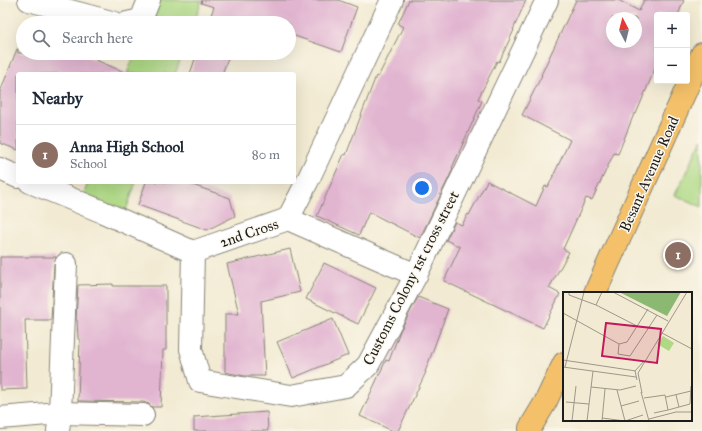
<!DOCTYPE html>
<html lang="en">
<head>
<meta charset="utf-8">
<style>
  body { margin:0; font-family:"IM FELL Great Primer",serif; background:#f6f6f7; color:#1f2937 }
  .controls { position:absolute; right:12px; top:12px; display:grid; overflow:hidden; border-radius:4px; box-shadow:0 4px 16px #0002 }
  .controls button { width:36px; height:36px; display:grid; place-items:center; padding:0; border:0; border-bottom:1px solid #e0e1e3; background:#fff; color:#1f2937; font:20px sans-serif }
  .compass { position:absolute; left:606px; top:12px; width:36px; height:36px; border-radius:50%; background:#fff; box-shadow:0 4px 16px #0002; rotate:353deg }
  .you { position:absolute; left:422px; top:188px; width:14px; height:14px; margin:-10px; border:3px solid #fff; border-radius:50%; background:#1a73e8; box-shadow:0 0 0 6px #1a73e833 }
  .badge { display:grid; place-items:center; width:26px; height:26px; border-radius:50%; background:#d93025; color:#fff; font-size:13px; font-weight:700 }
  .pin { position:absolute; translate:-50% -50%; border:2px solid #fff; box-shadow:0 1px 4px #0006 }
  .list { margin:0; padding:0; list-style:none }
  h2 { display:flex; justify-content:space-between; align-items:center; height:52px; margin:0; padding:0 16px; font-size:17px }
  h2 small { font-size:13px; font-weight:400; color:#747a83 }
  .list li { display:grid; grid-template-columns:26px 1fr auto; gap:12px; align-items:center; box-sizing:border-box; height:60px; padding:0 16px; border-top:1px solid #e0e1e3 }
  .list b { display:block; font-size:15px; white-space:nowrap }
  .list p { margin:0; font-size:13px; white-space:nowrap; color:#747a83 }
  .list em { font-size:13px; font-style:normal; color:#747a83 }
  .icon { flex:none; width:22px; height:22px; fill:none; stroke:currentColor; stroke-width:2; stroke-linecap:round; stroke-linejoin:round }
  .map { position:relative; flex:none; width:702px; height:431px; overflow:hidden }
  .search { position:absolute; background:#fff; box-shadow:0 4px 16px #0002; left:16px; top:16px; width:280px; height:44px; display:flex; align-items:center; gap:10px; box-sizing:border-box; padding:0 14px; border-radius:22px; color:#747a83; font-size:15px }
  .panel { position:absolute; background:#fff; box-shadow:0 4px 16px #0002; left:16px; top:72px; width:280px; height:112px; border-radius:4px }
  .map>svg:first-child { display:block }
</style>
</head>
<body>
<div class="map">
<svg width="702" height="431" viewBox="0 0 702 431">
  <rect width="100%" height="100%" fill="#fbf7ec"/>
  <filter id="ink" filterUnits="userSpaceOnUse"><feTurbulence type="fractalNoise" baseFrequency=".025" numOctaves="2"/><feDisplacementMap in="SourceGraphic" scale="8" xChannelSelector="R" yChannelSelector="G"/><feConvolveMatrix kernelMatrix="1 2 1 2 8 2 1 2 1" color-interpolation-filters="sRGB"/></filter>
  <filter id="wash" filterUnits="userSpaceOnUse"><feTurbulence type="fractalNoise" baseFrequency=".012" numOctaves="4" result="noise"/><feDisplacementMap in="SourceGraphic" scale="16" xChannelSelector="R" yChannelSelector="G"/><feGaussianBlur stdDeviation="0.9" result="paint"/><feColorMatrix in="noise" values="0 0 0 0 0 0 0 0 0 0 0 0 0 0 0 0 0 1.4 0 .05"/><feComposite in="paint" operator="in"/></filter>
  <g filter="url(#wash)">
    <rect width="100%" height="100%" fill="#f2ead2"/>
    <!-- green -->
    <g fill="#afd985" stroke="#667a50">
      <path d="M154,0H202L194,23H146Z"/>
      <path d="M135,53H183L175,74H127Z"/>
      <path d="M702,139V207L675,195Z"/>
      <path d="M88,182H136L125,213L84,194Z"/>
    </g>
    <g id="blocks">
      <!-- building -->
      <g fill="#e1b4d0" fill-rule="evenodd">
        <path d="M202,0H338L357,7L341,52L289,34V23H259L243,17L241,23H208L214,7L201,3Z"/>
        <path d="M409,0H526L513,30H514L499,62L497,61L478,99L482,101L452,168L453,169L420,238L369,212L359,235L317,216L344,154L346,155L376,76L378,77L403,27L398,24Z"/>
        <path d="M576,0H618L639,11L644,0H684L678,15H657V64L636,114H634L618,154L614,153L592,200L586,198L563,249L569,252L549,288L560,294L543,328L444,281L460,247L446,240L455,222L462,225L468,214L469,215L487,181L536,206L545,186L548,187L570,140L522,115L542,75H541ZM612,18H636V42H612Z"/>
        <path d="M17,49H18V53H79L129,74H18V150L0,143V92Z"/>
        <path d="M197,53H230L222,74H190Z"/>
        <path d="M146,182H184L230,198L235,216L207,230L138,205Z"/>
        <path d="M290,249L300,292L261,301L265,376H244L225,372V314H239L227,264Z"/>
        <path d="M0,257H56L54,264L51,320H25L27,389L0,390Z"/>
        <path d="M324,263L376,288L358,324L306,299Z"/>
        <path d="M113,284V286H166V350H163L161,407H152L149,404L143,402L78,401L80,339H78L77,320H76L78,285Z"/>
        <path d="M418,297L448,309L425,372H426L398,431H393L360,416L386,360L389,361L400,331Z"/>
        <path d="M333,319L348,355L293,378L277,342Z"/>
        <path d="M267,412L268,431H194V417Z"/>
      </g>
    </g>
  </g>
  <g filter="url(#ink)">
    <use href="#blocks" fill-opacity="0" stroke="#878377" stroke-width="1"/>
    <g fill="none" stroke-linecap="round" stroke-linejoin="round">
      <!-- minor casing -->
      <g stroke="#878377" stroke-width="24">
        <g id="minor">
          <path d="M29,0L115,23"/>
          <path d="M127,23L141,20L149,0"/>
          <path d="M0,169L18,177"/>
          <path d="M30,182L103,212L193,252L288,219L307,182L392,0"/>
          <path d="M288,219L416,275"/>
          <path d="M193,252L191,349L200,381L291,396L346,386L368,365L416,275L547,0"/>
          <path d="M0,418L60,413L143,415"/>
          <path d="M58,431L60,413L66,264"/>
        </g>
      </g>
      <!-- major casing -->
      <g stroke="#878377" stroke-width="24">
        <g id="major">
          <path d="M595,293L702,54"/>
          <path d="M530,431V428L545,403L564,363"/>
        </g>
      </g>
      <!-- minor -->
      <use href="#minor" stroke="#fff" stroke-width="22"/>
      <!-- major -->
      <use href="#major" stroke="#f4c16b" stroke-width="22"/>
    </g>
  </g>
  <g text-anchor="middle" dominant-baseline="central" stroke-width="3" stroke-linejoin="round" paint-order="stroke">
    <!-- street labels -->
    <g font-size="15" fill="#1c1c1c" stroke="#fbf7ec">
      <text transform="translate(649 174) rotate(-66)">Besant Avenue Road</text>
      <text transform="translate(249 233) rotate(-19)">2nd Cross</text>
      <text transform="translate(411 278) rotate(-63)">Customs Colony 1st cross street</text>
    </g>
  </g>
  <!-- overview -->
  <g transform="translate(563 292)">
    <rect width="129" height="129" fill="#f2ead2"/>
    <path d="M100,44L111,51L106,59L94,52Z" fill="#afd985"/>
    <path d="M56,0H118L104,24Z" fill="#8bb972"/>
    <path fill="none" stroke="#9c9889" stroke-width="1" d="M6,0V3L33,13L74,34M50,0L105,29M33,13L39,0M0,21L56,52L64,50L85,17M99,41L129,57M56,52L55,62L67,64L94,23M0,68L73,79M0,75L73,85M2,75L21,0M74,88L72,79L81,69M28,95L57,98L73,94M54,98L62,129M78,100L86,129M79,101L75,81L124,0M113,103L116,115M103,105L128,99M81,106L102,103L105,118L91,121M3,110L26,112M58,114L76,109M105,118L127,112L128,94M39,126L62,129L80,123M86,127L113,120H129M9,129L13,94M24,129L30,79M39,129L42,97"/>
    <path fill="#c2185b" fill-opacity="0.15" stroke="#c2185b" stroke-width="2" d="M43,31L98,37L94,71L39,64Z"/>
    <rect width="129" height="129" fill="none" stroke="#1c1c1c" stroke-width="2"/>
  </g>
</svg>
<div class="controls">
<button>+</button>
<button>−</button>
</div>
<svg class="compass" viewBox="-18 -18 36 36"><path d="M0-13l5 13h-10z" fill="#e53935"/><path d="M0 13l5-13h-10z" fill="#747a83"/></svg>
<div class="you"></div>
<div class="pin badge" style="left:678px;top:255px;background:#8d6e63">1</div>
<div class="search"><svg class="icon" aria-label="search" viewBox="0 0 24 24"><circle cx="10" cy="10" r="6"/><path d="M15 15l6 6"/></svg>Search here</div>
<section class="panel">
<h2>Nearby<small></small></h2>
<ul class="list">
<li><span class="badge" style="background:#8d6e63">1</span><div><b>Anna High School</b><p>School</p></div><em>80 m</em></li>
</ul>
</section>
</div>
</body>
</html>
